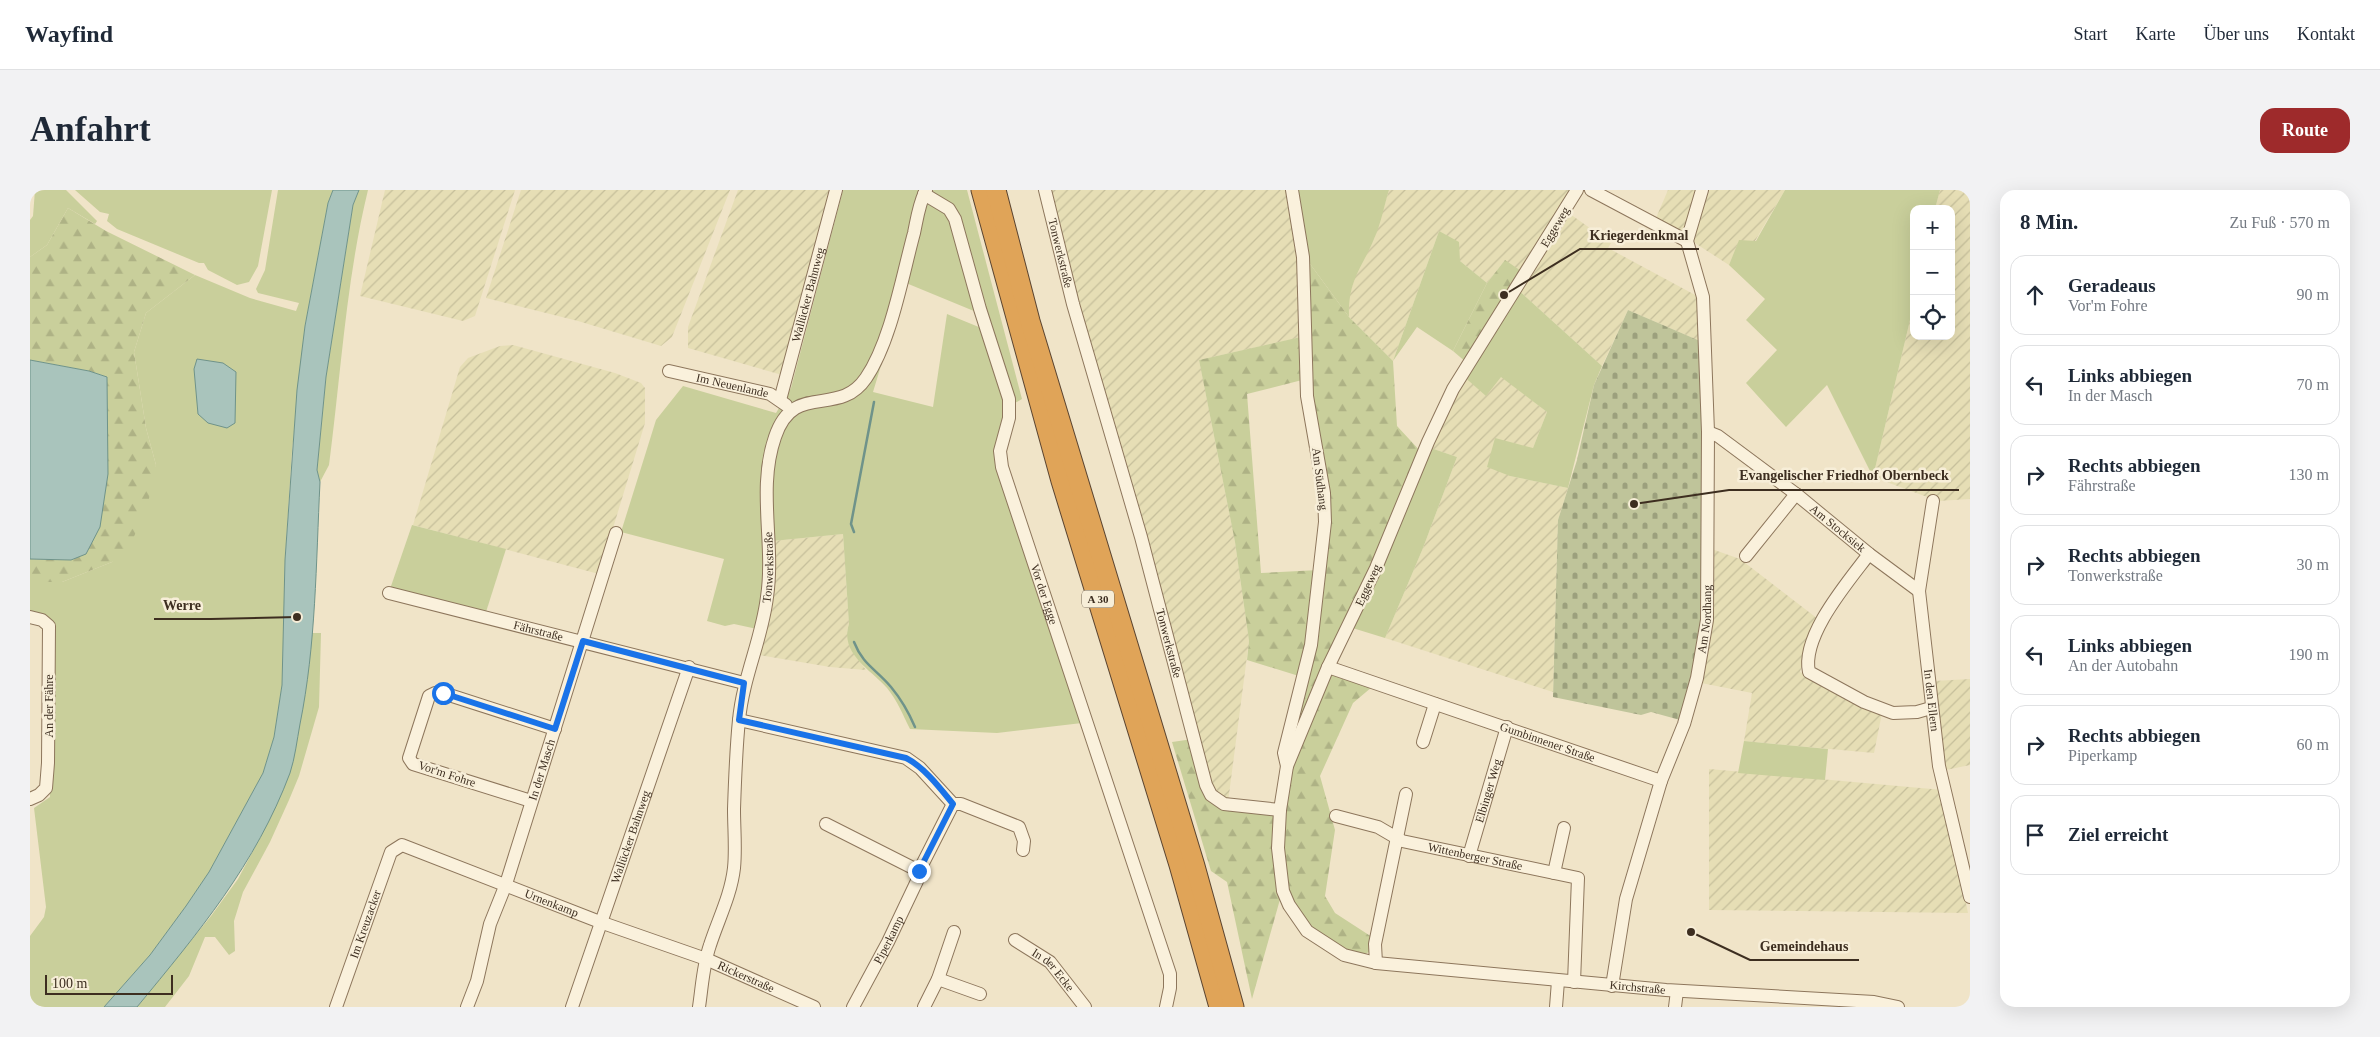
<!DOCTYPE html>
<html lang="de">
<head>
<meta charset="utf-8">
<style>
  body { margin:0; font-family:"Times New Roman",serif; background:#f2f2f3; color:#1f2937 }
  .controls { position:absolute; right:15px; top:15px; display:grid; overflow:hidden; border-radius:10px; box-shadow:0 5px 20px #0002 }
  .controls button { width:45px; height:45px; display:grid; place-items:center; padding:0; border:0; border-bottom:1px solid #e0e1e3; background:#fff; color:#1f2937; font:25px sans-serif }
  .scale { position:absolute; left:15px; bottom:12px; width:128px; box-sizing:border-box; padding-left:5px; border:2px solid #3d2e20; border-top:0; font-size:14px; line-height:18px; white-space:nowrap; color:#3d2e20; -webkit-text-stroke:4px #f7eed8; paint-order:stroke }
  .stop { position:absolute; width:15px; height:15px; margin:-11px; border:4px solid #1a73e8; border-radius:50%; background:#fff }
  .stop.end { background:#1a73e8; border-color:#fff; box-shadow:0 1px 5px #0008 }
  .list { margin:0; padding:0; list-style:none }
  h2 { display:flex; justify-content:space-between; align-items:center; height:65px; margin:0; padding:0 20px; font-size:21px }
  h2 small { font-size:16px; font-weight:400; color:#747a83 }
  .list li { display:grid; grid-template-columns:32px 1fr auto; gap:15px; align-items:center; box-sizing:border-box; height:80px; margin:0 10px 10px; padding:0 10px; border:1px solid #e0e1e3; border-radius:15px }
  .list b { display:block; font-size:19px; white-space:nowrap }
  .list p { margin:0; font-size:16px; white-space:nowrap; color:#747a83 }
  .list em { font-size:16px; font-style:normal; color:#747a83 }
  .icon { flex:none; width:28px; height:28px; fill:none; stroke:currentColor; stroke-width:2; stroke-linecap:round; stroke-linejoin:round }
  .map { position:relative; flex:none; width:1940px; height:817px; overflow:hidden; border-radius:15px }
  header { display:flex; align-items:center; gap:30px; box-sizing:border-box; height:70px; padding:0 25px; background:#fff; border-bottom:1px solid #e0e1e3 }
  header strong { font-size:24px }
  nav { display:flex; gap:28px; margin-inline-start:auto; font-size:18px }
  .intro { display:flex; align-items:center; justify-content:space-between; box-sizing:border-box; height:120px; padding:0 30px }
  h1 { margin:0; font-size:35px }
  .button { padding:12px 22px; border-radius:15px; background:#9e2a2b; color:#fff; font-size:18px; font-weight:700 }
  main { display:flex; gap:30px; padding:0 30px }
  aside { flex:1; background:#fff; border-radius:15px; box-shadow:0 5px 20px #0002 }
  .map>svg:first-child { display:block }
</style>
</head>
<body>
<header>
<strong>Wayfind</strong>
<nav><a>Start</a><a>Karte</a><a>Über uns</a><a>Kontakt</a></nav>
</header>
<div class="intro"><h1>Anfahrt</h1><a class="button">Route</a></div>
<main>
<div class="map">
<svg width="1940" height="817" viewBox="0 0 1940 817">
  <defs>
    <pattern id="farmland-furrows" width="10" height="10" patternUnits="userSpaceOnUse" patternTransform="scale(1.25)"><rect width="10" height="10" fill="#e6deb5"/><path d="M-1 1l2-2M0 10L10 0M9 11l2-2" fill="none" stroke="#c6bf9b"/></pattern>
    <pattern id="forest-firs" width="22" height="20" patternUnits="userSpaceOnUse" patternTransform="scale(1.25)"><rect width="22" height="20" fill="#c9cf9b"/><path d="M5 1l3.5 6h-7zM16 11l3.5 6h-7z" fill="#aeb285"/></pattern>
    <pattern id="cemetery-stones" width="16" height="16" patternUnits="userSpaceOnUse" patternTransform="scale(1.25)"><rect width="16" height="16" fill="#bfc49a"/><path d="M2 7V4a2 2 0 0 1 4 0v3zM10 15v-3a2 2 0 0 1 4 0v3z" fill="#9ca07d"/></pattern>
  </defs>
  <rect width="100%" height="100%" fill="#f0e4c8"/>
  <!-- farmland -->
  <g fill="url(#farmland-furrows)">
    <path d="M355,0H485L445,126L433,131L330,106Z"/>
    <path d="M491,0H700L642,147L631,156L548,131L456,108Z"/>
    <path d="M708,0H801L752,185L658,158V137Z"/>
    <path d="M1017,0H1260L1270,45L1272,147L1169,170L1205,352L1219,451L1198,612L1182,605Z"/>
    <path d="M1359,0H1543L1533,19L1581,53L1578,58L1667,106L1670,151L1598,120L1572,176L1485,97L1475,70L1457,93L1430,71L1409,41L1363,171L1319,127V108L1325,85L1344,49Z"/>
    <path d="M1638,0H1755L1725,51H1709L1699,75L1626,28Z"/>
    <path d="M1910,0H1940V309L1908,311L1843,287L1884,113V146H1921V19H1905Z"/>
    <path d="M483,155L585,183L611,193L615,198V233L569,384L383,335L430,177L438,168L470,156Z"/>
    <path d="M1431,184L1471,186L1517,222L1503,258L1480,286L1538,298L1528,330L1523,502L1355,448L1393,358L1427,267L1395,256Z"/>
    <path d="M813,344L819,434L817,441L824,464L836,480L800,477L729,465L746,370L743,351Z"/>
    <path d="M1676,357L1710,369L1788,429L1770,482L1852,523L1844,563L1714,551L1722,503L1661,491Z"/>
    <path d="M1940,489V575L1911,581L1904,491Z"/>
    <path d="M1679,579L1913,600L1938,723L1679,720Z"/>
  </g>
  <!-- green -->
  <g fill="#c9cf9b" fill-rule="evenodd">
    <path d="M5,0H36L67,31L65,34L38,18L17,55L0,67V30L3,26Z"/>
    <path d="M45,0H242L228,76L219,92L207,95L178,80L174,73H169L87,39L77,31L79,24L70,22Z"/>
    <path d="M248,0H303L298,13L275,136L262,261L255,370L252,495L244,547L233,583L179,682L156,716L120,765L74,817H0V746L14,727L16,717L4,618L20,607L21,435L0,425V392H32L82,372L126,275L116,238L104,162L116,123L165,85L220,108L266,121L269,113L228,103L226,99L235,80Z"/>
    <path d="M329,0H338C316,90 311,184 299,275L290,292L287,280L296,187L323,15Z"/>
    <path d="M813,0H937L992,209L978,217L970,246L1052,533L967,543L880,539C873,525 867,510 857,498C843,481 809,464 819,434L813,344L743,351C746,381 744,412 736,441L704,434L695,436L677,431L694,369L591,342L626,230L653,196L746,223L761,198ZM876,93L956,126L961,142L917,124L903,217L843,202Z"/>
    <path d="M1264,0H1359C1354,16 1351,34 1344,49C1331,80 1318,90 1319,127L1275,67Z"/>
    <path d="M1755,0H1910L1905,19H1884V113L1843,287L1797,195L1756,237L1716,193L1747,160L1716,130L1735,109L1699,75L1709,50L1726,51Z"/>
    <path d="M1409,41L1429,52L1430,71L1457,93L1423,161L1387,137L1363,171Z"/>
    <path d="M1485,97L1572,176L1564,195L1538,298L1480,286L1457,277L1465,248L1503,258L1517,222L1471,187L1456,206L1431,184Z"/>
    <path d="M1395,256L1427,267L1393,358L1355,448L1316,436Z"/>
    <path d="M382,335L476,359L456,422L360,399Z"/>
    <path d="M282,443H291L289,517L269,586L259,610L240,652L213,702L204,731L205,761L199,765L185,747H175L159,786L135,817H107L181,726L208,689L233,642L260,581Z"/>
    <path d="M1714,551L1798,559L1795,590L1708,583Z"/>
  </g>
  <!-- forest -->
  <g fill="url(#forest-firs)">
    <path d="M38,18L76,41L165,85L116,123L104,162L116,238L126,275L117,318L101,353L82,372L32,392H0V369L41,370L77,187L59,181L0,170V67L17,55Z"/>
    <path d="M1275,67L1319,127L1363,171L1367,236L1392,263L1295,480L1342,497L1323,513L1290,586L1305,640L1295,706L1305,723L1342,747L1341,761L1331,766L1315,762L1279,740L1254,695L1222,809L1197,692L1181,681L1142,552L1163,549L1178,607L1251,618L1282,455L1296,331L1276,189L1217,204L1231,383L1289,380L1272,487L1217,470L1219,451L1205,352L1169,170L1275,146Z"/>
    <path d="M1475,70L1494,83L1437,173L1423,161L1457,93Z"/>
  </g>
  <!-- cemetery -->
  <path fill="url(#cemetery-stones)" d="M1598,120L1670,151L1676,357L1673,429L1661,491L1650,530L1621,522L1611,525L1523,507L1528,330L1547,270L1564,195Z"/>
  <!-- water -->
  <g fill="#a9c4bc" stroke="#6f938a">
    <path d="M303,0H329L323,15L296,187L287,280L290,292C286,373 286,455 270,534C267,550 265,568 260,583C226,674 168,743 107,817H74L120,765L156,716L179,682L233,583L244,547L252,495L255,370L267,200L275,136L298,13Z"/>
    <path d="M167,169L193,173L206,182L205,233L197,238L178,233L168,224L164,179Z"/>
    <path d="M0,170L59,181L77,187L78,284L70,337L56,364L41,370L0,369Z"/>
  </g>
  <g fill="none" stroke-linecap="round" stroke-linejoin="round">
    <!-- stream -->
    <g stroke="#6f938a" stroke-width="2.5">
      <path d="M824,342L821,334L844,212"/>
      <path d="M824,452C833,475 846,479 861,497C871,509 879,523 885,537"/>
    </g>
    <!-- minor casing -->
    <g stroke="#8d765c" stroke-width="14">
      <g id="minor">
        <path id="s1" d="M1015,0L1043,114L1111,347L1176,595L1181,605L1194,614L1250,620"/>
        <path id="s2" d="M1547,0L1423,199L1398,252L1346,378L1298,477L1257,576L1250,620L1248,658L1253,701L1259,715L1277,741L1314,765L1346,773L1636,800L1844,812L1868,817"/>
        <path d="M1561,0L1657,51"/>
        <path id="s3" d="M894,4L919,19L925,29L950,119L979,209V228L970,261L972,277L1140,784V798L1136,817"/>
        <path id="s4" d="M639,181L740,204L756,215"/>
        <path id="s5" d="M750,210L806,0"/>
        <path id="s6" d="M1678,242L1688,246L1766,304L1839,364L1889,401"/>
        <path id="s7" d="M1903,311L1889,401L1909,576L1940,707"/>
        <path d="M1839,364C1818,392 1771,446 1779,482L1834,512L1863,523L1887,522L1901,518"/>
        <path d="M1716,366L1766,304"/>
        <path id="s8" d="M359,403L714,493"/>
        <path d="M0,427L12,430L19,436L18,573L16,598L9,605L0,609"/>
        <path id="s9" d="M1298,477L1631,591"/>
        <path d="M709,530L876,568L890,578L923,614"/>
        <path d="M1393,552L1405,514"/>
        <path d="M1257,576L1254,563L1281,455L1295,332L1294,303L1277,206L1273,67L1262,0"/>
        <path d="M501,611L383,574L379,568L399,506L405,503H413L525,539"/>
        <path d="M923,614H931L989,637L994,651L993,660"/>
        <path id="s10" d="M1306,626L1348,637L1372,651L1548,688L1544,792"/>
        <path d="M796,634L889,681"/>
        <path id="s11" d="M1439,666L1477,537"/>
        <path d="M1524,683L1534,638"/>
        <path id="s12" d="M985,750L1020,772L1055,817"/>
        <path d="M1346,773L1345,754L1376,604"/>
        <path d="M908,789L950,804"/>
        <path id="s13" d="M1582,796L1596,709L1631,591L1654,534L1667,488L1677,430L1678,242L1673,107L1657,51L1672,0"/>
        <path id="s14" d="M306,817L361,662L372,655L570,732L676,769L784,817"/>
        <path id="s15" d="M437,817L447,791L460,734L476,694L586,343"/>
        <path id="s16" d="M542,817L659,477"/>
        <path id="s17" d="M669,817C672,797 673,775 680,755C688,730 701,705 704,678C706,659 704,639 704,619C705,590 706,559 709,530C713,487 732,449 737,407C745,353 727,299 745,247C764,190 808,229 836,188C861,151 872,87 884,43C887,29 889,13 896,0"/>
        <path id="s18" d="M823,817L858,752L887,691L892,675L923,614"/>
        <path d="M894,817L908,789L924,742"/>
        <path d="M1526,817L1528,791"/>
        <path d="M1645,817L1647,801"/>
      </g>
    </g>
    <!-- highway casing -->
    <g stroke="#5b4430" stroke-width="21">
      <g id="highway">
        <path d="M951,0L1031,291L1149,675L1189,817"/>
        <path d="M966,0L1000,131L1165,676L1204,817"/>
      </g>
    </g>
    <!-- minor -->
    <use href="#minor" stroke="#faf1dc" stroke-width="12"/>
    <!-- highway -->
    <use href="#highway" stroke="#e0a458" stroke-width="19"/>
  </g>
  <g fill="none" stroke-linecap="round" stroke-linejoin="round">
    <!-- route -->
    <path stroke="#1a73e8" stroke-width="6" d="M413,503L525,539L553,451L714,493L709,530L876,568C894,577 910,598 923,614L889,681"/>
  </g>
  <g text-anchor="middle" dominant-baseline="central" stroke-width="5" stroke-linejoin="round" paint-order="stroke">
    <!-- shield labels -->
    <rect fill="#f7eed8" stroke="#756857" stroke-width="1" x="1052" y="400.5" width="32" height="17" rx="4"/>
    <g font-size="11" font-weight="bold" fill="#3d2e20">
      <text x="1068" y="409">A 30</text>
    </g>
    <!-- street labels -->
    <g font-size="12" fill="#3d2e20" stroke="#f7eed8">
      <text transform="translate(1525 37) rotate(-59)">Eggeweg</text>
      <text stroke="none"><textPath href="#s1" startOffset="65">Tonwerkstraße</textPath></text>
      <text stroke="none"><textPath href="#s5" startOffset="109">Wallücker Bahnweg</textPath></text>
      <text stroke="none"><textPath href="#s4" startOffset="65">Im Neuenlande</textPath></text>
      <text transform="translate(1290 289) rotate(83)">Am Südhang</text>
      <text stroke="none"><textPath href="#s6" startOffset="162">Am Stocksiek</textPath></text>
      <text stroke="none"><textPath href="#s17" startOffset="448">Tonwerkstraße</textPath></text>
      <text transform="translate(1338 395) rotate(-65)">Eggeweg</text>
      <text stroke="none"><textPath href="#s3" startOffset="432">Vor der Egge</textPath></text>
      <text stroke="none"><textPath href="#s13" startOffset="380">Am Nordhang</textPath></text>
      <text stroke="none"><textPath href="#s8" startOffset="154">Fährstraße</textPath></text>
      <text stroke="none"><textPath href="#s1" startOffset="470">Tonwerkstraße</textPath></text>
      <text stroke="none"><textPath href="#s7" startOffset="201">In den Ellern</textPath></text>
      <text transform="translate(19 516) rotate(-90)">An der Fähre</text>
      <text stroke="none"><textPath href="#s9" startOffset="232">Gumbinnener Straße</textPath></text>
      <text stroke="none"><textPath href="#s15" startOffset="249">In der Masch</textPath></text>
      <text transform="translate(417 584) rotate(18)">Vor'm Fohre</text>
      <text stroke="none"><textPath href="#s11" startOffset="68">Elbinger Weg</textPath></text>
      <text stroke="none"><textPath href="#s16" startOffset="180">Wallücker Bahnweg</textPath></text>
      <text stroke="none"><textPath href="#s10" startOffset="146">Wittenberger Straße</textPath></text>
      <text stroke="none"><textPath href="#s14" startOffset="338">Urnenkamp</textPath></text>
      <text stroke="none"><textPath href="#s14" startOffset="88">Im Kreuzacker</textPath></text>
      <text stroke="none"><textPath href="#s18" startOffset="76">Piperkamp</textPath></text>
      <text stroke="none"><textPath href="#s12" startOffset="49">In der Ecke</textPath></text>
      <text stroke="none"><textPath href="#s14" startOffset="546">Rickerstraße</textPath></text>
      <text stroke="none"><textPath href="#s2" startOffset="1159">Kirchstraße</textPath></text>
    </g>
  </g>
  <!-- callouts -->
  <path fill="none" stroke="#3d2e20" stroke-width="2" d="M1474 105L1550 59H1669M1604 314L1699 300H1929M267 427L181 429H124M1661 742L1720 770H1829"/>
  <g fill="#3d2e20" stroke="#f7eed8" stroke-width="2">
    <circle cx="1474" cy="105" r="5"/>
    <circle cx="1604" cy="314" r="5"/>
    <circle cx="267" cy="427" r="5"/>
    <circle cx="1661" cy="742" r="5"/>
  </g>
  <g font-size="14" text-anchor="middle" font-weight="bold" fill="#3d2e20" stroke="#f7eed8" stroke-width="5" stroke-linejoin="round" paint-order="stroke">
    <text x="1609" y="50">Kriegerdenkmal</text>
    <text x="1814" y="290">Evangelischer Friedhof Obernbeck</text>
    <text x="152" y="420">Werre</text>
    <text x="1774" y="761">Gemeindehaus</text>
  </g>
</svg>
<div class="controls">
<button>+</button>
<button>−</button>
<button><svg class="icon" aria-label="locate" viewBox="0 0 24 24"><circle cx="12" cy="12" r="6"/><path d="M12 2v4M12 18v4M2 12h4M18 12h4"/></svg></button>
</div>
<div class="scale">100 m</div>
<div class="stop" style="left:413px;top:503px"></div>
<div class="stop end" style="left:889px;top:681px"></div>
</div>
<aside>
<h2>8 Min.<small>Zu Fuß · 570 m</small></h2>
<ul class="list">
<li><svg class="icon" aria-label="ahead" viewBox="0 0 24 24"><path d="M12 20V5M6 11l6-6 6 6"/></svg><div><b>Geradeaus</b><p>Vor'm Fohre</p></div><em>90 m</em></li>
<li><svg class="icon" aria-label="left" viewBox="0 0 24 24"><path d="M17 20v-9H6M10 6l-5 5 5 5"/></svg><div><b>Links abbiegen</b><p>In der Masch</p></div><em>70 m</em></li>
<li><svg class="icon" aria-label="right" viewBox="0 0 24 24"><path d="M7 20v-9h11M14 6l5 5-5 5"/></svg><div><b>Rechts abbiegen</b><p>Fährstraße</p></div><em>130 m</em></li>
<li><svg class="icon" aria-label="right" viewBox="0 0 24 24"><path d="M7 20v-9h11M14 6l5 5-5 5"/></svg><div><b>Rechts abbiegen</b><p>Tonwerkstraße</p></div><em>30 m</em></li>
<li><svg class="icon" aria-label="left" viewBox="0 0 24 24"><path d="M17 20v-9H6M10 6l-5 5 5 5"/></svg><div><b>Links abbiegen</b><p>An der Autobahn</p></div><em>190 m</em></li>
<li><svg class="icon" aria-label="right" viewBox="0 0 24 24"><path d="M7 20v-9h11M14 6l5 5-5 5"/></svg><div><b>Rechts abbiegen</b><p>Piperkamp</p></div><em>60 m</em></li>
<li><svg class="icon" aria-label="arrive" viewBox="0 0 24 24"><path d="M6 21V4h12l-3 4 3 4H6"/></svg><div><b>Ziel erreicht</b></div></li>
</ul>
</aside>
</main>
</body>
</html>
